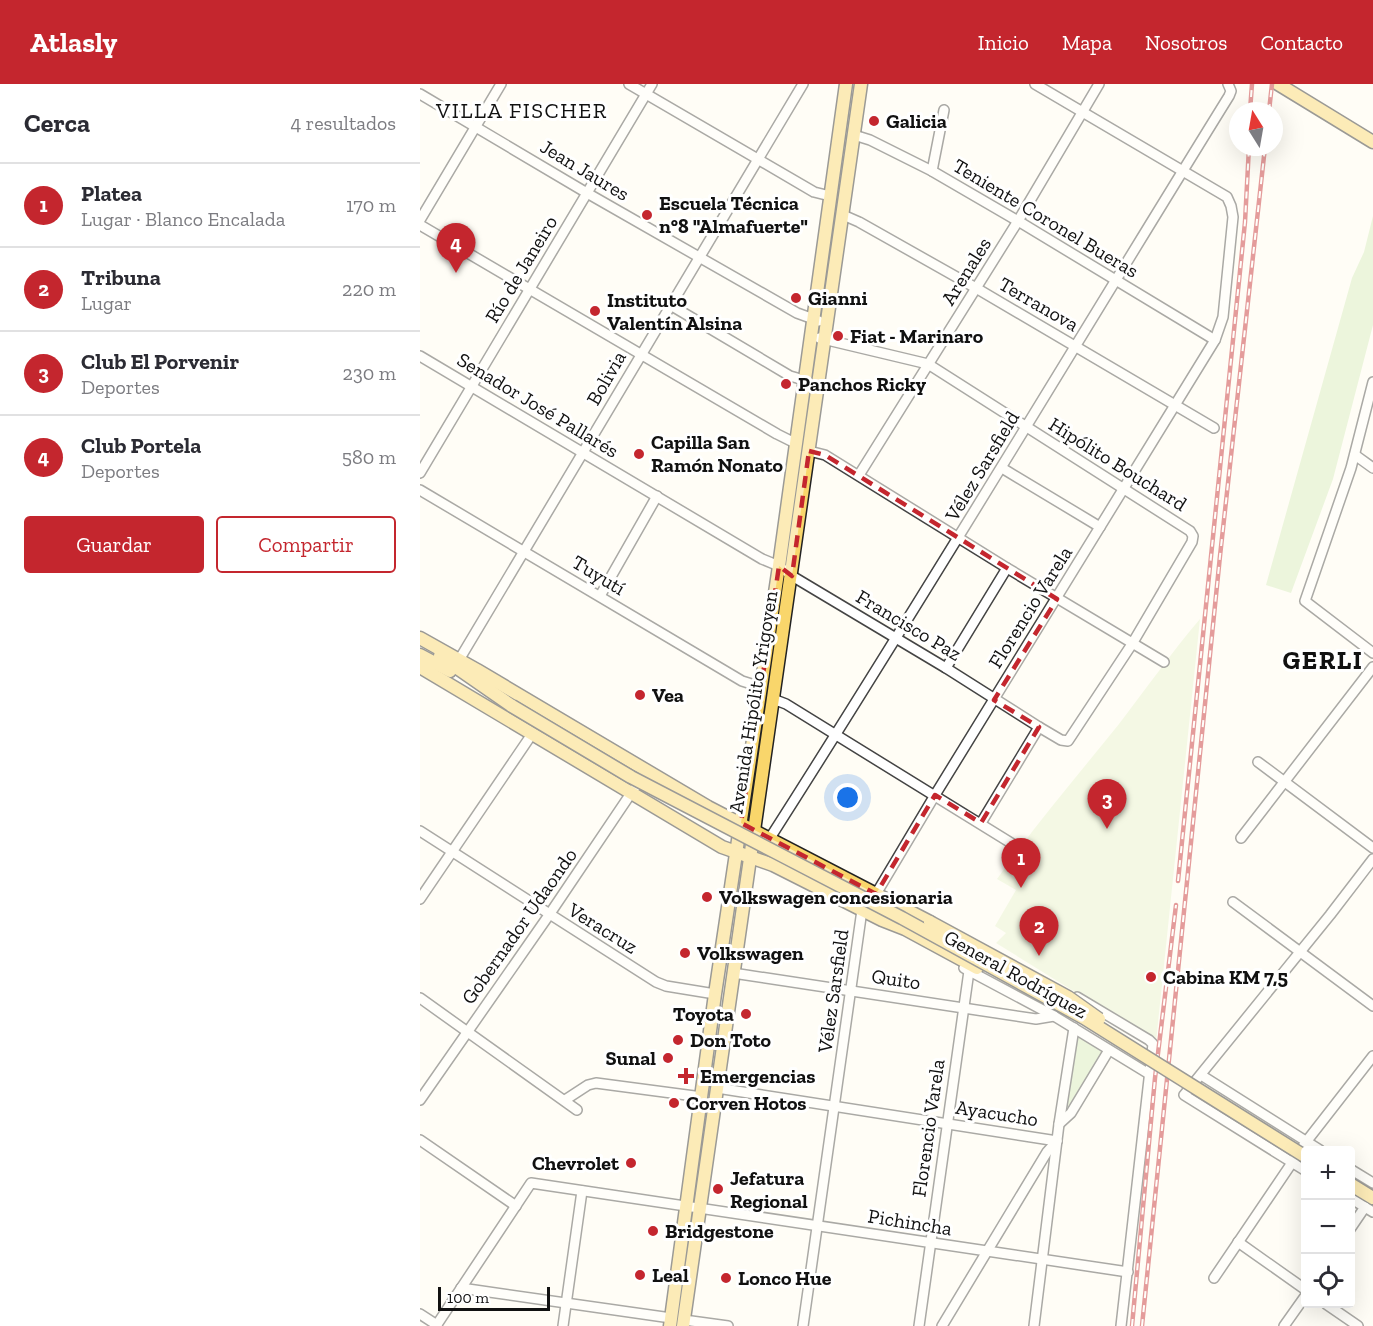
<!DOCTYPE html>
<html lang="es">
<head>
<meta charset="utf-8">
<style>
  body { margin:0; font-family:"Zilla Slab",serif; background:#f7f7f7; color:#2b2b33 }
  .controls { position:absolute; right:18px; bottom:18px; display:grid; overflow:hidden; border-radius:6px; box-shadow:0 6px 24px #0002 }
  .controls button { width:54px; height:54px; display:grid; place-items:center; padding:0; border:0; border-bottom:2px solid #e1e1e2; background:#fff; color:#2b2b33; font:30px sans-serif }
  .compass { position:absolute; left:809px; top:18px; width:54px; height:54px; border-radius:50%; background:#fff; box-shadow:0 6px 24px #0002; rotate:349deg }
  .scale { position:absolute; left:18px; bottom:15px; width:112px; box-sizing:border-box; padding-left:6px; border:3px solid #111; border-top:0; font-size:16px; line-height:21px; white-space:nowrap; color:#111; -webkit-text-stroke:4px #fff; paint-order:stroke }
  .you { position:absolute; left:428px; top:714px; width:21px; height:21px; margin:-15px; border:4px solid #fff; border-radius:50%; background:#1a73e8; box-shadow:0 0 0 9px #1a73e833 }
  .badge { display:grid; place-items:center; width:39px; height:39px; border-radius:50%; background:#c4262e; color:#fff; font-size:20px; font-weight:700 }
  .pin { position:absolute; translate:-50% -50px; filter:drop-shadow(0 2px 3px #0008) }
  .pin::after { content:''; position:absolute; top:32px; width:21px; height:18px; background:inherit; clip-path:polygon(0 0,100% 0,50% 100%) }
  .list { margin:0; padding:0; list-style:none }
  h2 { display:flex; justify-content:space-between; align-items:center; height:78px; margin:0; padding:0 24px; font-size:26px }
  h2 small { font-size:20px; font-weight:400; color:#7c7c81 }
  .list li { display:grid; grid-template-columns:39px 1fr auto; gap:18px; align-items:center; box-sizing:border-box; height:84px; padding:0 24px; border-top:2px solid #e1e1e2 }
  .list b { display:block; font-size:22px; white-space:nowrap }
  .list p { margin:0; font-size:20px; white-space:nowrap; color:#7c7c81 }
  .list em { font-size:20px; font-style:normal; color:#7c7c81 }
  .actions { display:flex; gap:12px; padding:18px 24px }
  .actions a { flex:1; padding:14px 0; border:2px solid #c4262e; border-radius:6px; text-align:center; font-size:21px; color:#c4262e }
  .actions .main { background:#c4262e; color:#fff }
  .icon { flex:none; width:33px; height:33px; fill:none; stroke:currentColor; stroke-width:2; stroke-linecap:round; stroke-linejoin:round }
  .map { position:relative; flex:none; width:953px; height:1242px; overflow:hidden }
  header { display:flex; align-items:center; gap:36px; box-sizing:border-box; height:84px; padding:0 30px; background:#c4262e; color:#fff }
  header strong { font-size:28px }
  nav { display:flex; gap:33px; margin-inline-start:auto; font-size:21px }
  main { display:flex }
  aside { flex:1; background:#fff }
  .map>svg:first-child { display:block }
</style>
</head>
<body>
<header>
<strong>Atlasly</strong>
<nav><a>Inicio</a><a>Mapa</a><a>Nosotros</a><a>Contacto</a></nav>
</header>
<main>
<aside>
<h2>Cerca<small>4 resultados</small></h2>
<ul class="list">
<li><span class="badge">1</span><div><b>Platea</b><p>Lugar · Blanco Encalada</p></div><em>170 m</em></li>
<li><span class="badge">2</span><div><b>Tribuna</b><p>Lugar</p></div><em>220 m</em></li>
<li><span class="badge">3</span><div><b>Club El Porvenir</b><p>Deportes</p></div><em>230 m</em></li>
<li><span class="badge">4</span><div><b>Club Portela</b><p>Deportes</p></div><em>580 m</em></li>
</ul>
<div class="actions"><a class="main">Guardar</a><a>Compartir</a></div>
</aside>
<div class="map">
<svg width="953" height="1242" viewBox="0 0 953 1242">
  <rect width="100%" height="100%" fill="#fffdf5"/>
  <!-- green -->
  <g fill="#d5ebbd">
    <path d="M953,132V241L913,395L871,509L846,501L932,194L944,168Z"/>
    <path d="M661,953L680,964L683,969L648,1023L645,1024L657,954Z"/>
  </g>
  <!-- pitch -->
  <path fill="#e6f2cf" d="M780,535L736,958L576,859L586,849L575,842L596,806L577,795C615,741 658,691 699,640C726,605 751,569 780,535Z"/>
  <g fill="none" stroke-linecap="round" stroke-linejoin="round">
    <!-- minor casing -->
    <g stroke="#444" stroke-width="12">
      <g id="minor">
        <path d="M209,0L394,108L410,112"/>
        <path d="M0,10L167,109L377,229L399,237"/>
        <path d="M434,51L450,56L512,87L598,137L795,256"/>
        <path d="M512,87L524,26"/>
        <path d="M423,131L439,138L556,204L794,344"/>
        <path d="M0,136L81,0"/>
        <path d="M0,141L357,350L375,359"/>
        <path d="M252,222L370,292L384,296"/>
        <path d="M0,272L342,475L359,482L372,492L526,584L619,643L641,656L648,657L712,560L772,458L773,452L770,447L508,280L399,254"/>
        <path d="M953,298L931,384L885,517L953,569"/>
        <path d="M389,367L405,371L587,484L744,578"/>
        <path d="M935,371L953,384"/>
        <path d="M582,384L680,443"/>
        <path d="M0,389L232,0"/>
        <path d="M439,391L598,137L679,0"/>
        <path d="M0,406L322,597L341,603"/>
        <path d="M180,512L237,412"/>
        <path d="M39,576L383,0"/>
        <path d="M526,584L587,484"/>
        <path d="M353,615L366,620L599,764"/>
        <path d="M838,678L953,764"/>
        <path d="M561,739L619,643"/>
        <path d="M0,747L236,898L246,902L295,910"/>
        <path d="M821,754L953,583"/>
        <path d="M345,759L350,754C507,509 656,259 809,12L811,7L808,0"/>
        <path d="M456,810L515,711L795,256L803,233L813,133L811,122L807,113L615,0"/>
        <path d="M0,815L112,650"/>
        <path d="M813,818L953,922"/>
        <path d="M544,884L634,932L729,990"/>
        <path d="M313,889L616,935L634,932"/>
        <path d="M657,913L729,956L733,960L701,1242"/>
        <path d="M0,914L157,1026"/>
        <path d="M781,991L900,1066"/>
        <path d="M297,1004L637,1057"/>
        <path d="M0,1016L129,831L226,687"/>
        <path d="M145,1016L168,1001L176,999L282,1013"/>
        <path d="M639,1040L651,1029L689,966"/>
        <path d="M0,1056L96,1122"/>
        <path d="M930,1085L953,1099"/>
        <path d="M886,1087L764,1011L910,831L953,775"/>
        <path d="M930,1114L953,1128"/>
        <path d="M930,1145L945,1123"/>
        <path d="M818,1158L886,1206"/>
        <path d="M794,1194L886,1058L953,972"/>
        <path d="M41,1204L251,1234"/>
        <path d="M906,1220L938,1242"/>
        <path d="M0,1230L17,1241"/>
        <path d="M264,1236L308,1242"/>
        <path d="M16,1242L111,1099L708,1188"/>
        <path d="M143,1242L162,1107"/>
        <path d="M383,1242L442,826"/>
        <path d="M499,1242L549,887"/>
        <path d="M522,1242L627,1068L637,1057"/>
        <path d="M614,1242L639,1040L654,944"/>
        <path d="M864,1242L886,1211"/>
      </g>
    </g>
    <!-- major casing -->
    <g stroke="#222" stroke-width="15">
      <g id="major">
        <path d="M858,0L953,58"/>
        <path d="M0,554L57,586L288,723L510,838"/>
        <path d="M0,571L30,587"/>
        <path d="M20,572L92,622"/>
        <path d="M0,583L302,763L353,781L462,836L485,845L557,884"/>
        <path d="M930,1100L953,1114"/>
        <path d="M250,1242L295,910L359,482L426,0"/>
        <path d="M263,1242L441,0"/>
      </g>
    </g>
    <!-- minor -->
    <use href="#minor" stroke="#fff" stroke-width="9"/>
    <!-- major -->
    <use href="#major" stroke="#f9d66b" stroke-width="12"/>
    <!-- rail casing -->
    <g stroke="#c4262e" stroke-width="4.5">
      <g id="rail">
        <path d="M830,27L832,0"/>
        <path d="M849,27L852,0"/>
        <path d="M758,797L825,138L829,63"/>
        <path d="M712,1242L735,994L756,821"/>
        <path d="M722,1242L800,472L845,63"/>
      </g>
    </g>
    <!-- rail -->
    <use href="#rail" stroke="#fff" stroke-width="2" stroke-dasharray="7" stroke-linecap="butt"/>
    <!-- major-bridge casing -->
    <g stroke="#222" stroke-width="15" stroke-linecap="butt">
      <g id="major-bridge">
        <path d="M92,622L211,693L482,834L664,934L886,1073"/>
        <path d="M510,838L648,913L679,935"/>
      </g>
    </g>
    <!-- major-bridge -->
    <use href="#major-bridge" stroke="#f9d66b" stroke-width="12"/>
  </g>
  <!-- marked area -->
  <path d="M0 0H953V1242H0ZM389,367L405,371L637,515L574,616L619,643L561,739L515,711L456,810L321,739L359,482L372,492Z" fill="#fffdf5" fill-opacity=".55" fill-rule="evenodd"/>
  <path fill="none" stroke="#c4262e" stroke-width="4.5" stroke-dasharray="12 8" stroke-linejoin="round" d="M389,367L405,371L637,515L574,616L619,643L561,739L515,711L456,810L321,739L359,482L372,492Z"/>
  <!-- markers -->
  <g fill="#c4262e" stroke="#fff" stroke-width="2">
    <circle cx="454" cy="37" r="6"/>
    <circle cx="227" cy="131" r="6"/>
    <circle cx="376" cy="214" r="6"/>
    <circle cx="175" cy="227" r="6"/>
    <circle cx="418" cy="252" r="6"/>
    <circle cx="366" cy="300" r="6"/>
    <circle cx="219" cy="370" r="6"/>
    <circle cx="220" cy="611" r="6"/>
    <circle cx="287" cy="813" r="6"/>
    <circle cx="265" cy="869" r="6"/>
    <circle cx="731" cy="893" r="6"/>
    <circle cx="326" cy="930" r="6"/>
    <circle cx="258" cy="956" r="6"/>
    <circle cx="248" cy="974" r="6"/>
    <path d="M263 983h6v6h6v6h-6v6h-6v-6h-6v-6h6z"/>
    <circle cx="254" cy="1019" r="6"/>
    <circle cx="211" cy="1079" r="6"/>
    <circle cx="298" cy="1105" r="6"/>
    <circle cx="233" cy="1147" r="6"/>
    <circle cx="220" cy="1191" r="6"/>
    <circle cx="306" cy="1194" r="6"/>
  </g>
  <g text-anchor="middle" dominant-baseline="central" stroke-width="6" stroke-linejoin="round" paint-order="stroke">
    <!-- poi labels -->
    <g font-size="20" font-weight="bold" fill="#111" stroke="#fff" text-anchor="start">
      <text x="466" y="37">Galicia</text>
      <text x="239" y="119">Escuela Técnica<tspan x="239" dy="23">n°8 "Almafuerte"</tspan></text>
      <text x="388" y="214">Gianni</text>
      <text x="187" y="216">Instituto<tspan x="187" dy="23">Valentín Alsina</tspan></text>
      <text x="430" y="252">Fiat - Marinaro</text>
      <text x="378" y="300">Panchos Ricky</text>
      <text x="231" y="358">Capilla San<tspan x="231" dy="23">Ramón Nonato</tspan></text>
      <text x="232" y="611">Vea</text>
      <text x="299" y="813">Volkswagen concesionaria</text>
      <text x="277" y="869">Volkswagen</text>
      <text x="743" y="893">Cabina KM 7,5</text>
      <text x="314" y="930" text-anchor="end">Toyota</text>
      <text x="270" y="956">Don Toto</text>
      <text x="236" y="974" text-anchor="end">Sunal</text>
      <text x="280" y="992">Emergencias</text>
      <text x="266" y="1019">Corven Hotos</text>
      <text x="199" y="1079" text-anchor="end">Chevrolet</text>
      <text x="310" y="1094">Jefatura<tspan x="310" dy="23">Regional</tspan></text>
      <text x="245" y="1147">Bridgestone</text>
      <text x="232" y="1191">Leal</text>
      <text x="318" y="1194">Lonco Hue</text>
    </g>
    <!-- street labels -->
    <g font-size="20" fill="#111" stroke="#fff">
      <text transform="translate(165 86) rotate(31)">Jean Jaures</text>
      <text transform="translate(626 134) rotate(31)">Teniente Coronel Bueras</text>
      <text transform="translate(101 185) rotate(-59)">Río de Janeiro</text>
      <text transform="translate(546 187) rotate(-58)">Arenales</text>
      <text transform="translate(619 220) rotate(30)">Terranova</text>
      <text transform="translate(186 294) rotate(-60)">Bolivia</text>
      <text transform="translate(118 321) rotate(31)">Senador José Pallarés</text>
      <text transform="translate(698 380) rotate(32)">Hipólito Bouchard</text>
      <text transform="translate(562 382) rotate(-59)">Vélez Sarsfield</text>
      <text transform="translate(179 491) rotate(31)">Tuyutí</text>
      <text transform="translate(610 523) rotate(-58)">Florencio Varela</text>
      <text transform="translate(489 541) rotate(31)">Francisco Paz</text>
      <text transform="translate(333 618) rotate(-81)">Avenida Hipólito Yrigoyen</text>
      <text transform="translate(99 842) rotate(-55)">Gobernador Udaondo</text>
      <text transform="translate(183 844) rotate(32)">Veracruz</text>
      <text transform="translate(596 890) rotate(29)">General Rodríguez</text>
      <text transform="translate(476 895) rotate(8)">Quito</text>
      <text transform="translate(413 907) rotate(-82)">Vélez Sarsfield</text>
      <text transform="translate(577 1029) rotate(9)">Ayacucho</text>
      <text transform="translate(508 1044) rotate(-82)">Florencio Varela</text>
      <text transform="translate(490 1138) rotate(9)">Pichincha</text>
    </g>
    <!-- quarter labels -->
    <g font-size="22" letter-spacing="1.5" fill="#111" stroke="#fff">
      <text x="102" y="26">VILLA FISCHER</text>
    </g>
    <!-- district labels -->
    <g font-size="26" font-weight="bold" letter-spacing="1.5" fill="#111" stroke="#fff">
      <text x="903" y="576">GERLI</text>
    </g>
  </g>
</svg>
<div class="controls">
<button>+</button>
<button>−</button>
<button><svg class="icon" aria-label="locate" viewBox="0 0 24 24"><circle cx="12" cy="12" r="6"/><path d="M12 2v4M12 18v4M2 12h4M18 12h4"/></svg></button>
</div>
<svg class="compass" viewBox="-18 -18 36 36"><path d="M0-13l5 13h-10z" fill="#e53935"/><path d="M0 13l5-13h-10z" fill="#7c7c81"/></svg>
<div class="scale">100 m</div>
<div class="you"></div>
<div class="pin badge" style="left:601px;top:804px">1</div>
<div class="pin badge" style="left:619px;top:872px">2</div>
<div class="pin badge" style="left:687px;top:745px">3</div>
<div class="pin badge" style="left:36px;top:189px">4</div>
</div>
</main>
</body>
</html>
